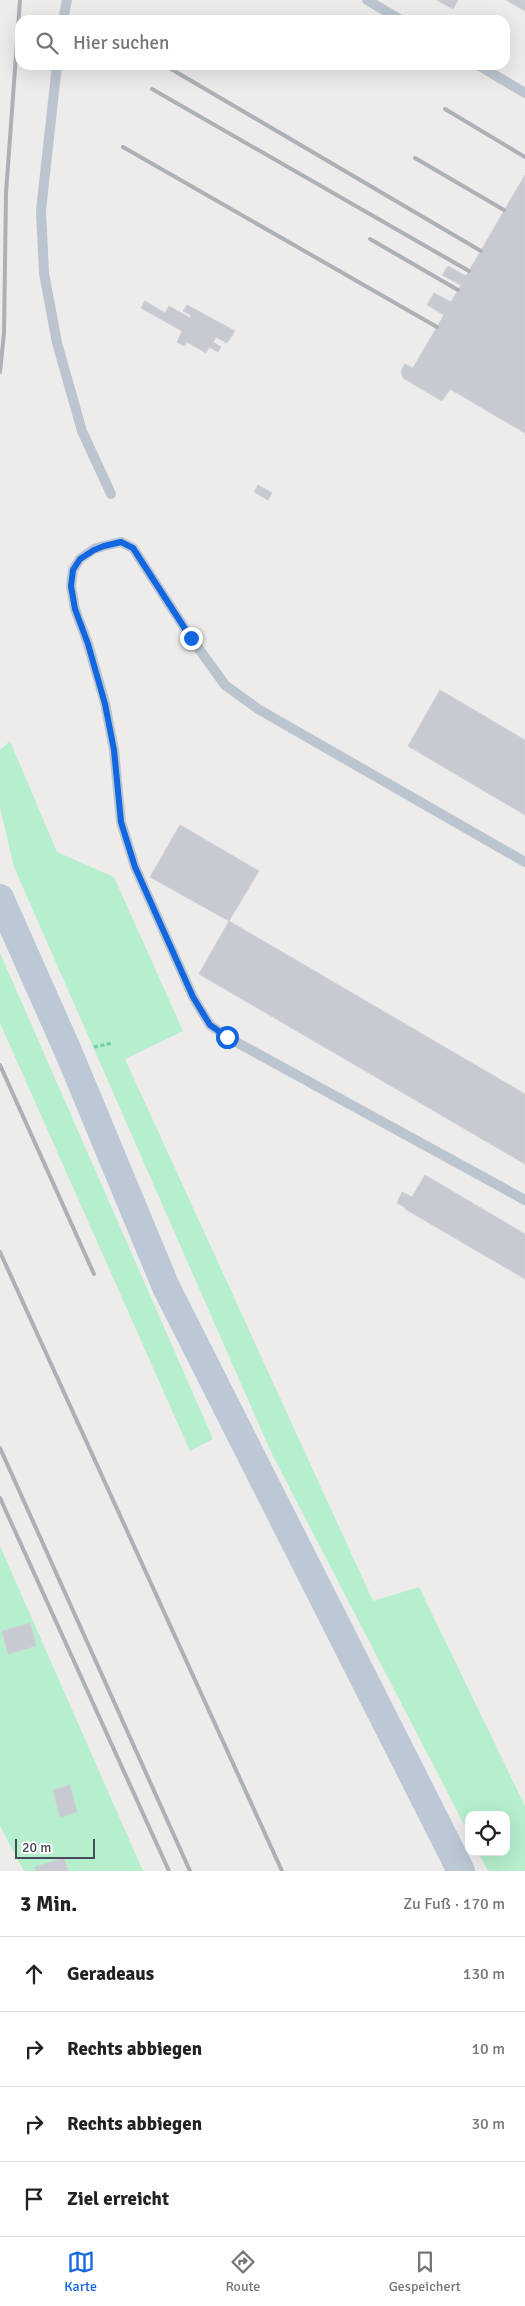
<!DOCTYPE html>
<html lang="de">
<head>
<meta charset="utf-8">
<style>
  body { margin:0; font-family:Signika,sans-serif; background:#f6f6f6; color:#222 }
  .controls { position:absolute; right:15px; bottom:15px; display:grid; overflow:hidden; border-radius:10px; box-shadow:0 5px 20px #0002 }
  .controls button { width:45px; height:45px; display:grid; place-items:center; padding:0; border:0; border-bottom:1px solid #e0e0e0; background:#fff; color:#222; font:25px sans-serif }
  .scale { position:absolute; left:15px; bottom:12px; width:80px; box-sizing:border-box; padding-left:5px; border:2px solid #434e59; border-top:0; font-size:14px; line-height:18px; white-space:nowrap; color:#434e59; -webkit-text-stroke:4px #fff; paint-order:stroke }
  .stop { position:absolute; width:15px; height:15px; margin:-11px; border:4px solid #1267e1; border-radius:50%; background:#fff }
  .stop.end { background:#1267e1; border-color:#fff; box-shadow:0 1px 5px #0008 }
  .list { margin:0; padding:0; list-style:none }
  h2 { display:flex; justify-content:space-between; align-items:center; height:65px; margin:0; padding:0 20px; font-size:21px }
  h2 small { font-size:16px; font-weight:400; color:#767676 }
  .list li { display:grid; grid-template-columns:32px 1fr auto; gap:15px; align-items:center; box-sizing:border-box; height:75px; padding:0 20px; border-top:1px solid #e0e0e0 }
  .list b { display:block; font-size:19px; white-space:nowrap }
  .list em { font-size:16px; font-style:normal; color:#767676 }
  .icon { flex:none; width:28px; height:28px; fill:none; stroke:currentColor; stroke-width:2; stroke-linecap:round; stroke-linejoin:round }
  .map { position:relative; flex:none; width:525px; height:1871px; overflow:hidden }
  .search { position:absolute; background:#fff; box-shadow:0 5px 20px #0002; left:15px; right:15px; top:15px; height:55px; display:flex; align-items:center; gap:12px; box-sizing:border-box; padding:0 18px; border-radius:15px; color:#767676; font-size:19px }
  .sheet { height:365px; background:#fff }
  nav { display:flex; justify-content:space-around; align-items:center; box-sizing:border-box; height:70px; border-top:1px solid #e0e0e0; background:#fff; font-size:14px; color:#767676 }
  nav a { display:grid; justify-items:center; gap:2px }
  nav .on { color:#1267e1 }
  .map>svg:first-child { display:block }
</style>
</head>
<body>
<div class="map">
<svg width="525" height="1871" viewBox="0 0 525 1871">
  <rect width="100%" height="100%" fill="#eeebeb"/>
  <!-- green -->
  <g fill="#b5efcd">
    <path d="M10,741L57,852L114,877L183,1031L125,1059L373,1601L419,1587L525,1806V1871H488L478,1852H506V1815H469V1834L271,1452L14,867L0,808V750Z"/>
    <path d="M0,953L213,1439L190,1451L0,1023Z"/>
    <path d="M0,1546L143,1871H24L0,1826Z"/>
  </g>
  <!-- building -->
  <g fill="#c7cad0" stroke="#ced1d7">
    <path d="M437,0H458L453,9Z"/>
    <path d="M506,0H525V11Z"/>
    <path d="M525,175V433L450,389L442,401L403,378L401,371L405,364L413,368L444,315L427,305L434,293L451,302L461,285L442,275L448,266L466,276Z"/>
    <path d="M145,301L165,313L169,306L190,318L191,315L183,311L187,305L235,331L227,343L216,337L213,342L221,347L218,352L209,347L206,353L187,342L184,346L177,342L182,331L141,308Z"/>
    <path d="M258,485L272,493L268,500L254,492Z"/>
    <path d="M440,690L525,740V815L408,746Z"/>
    <path d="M180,825L259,871L229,921L150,877Z"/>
    <path d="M229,921L525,1094V1164L199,974Z"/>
    <path d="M425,1175L525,1234V1279L405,1209L406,1208L397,1203L402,1192L412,1197Z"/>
    <path d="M30,1623L36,1646L8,1654L2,1631Z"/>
    <path d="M70,1785L77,1812L60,1817L53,1790Z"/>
    <path d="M64,1858L68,1871H36L35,1867Z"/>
  </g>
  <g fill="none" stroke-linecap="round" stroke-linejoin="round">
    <!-- path -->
    <path stroke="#6dcea1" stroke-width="3" stroke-dasharray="4 2.5" stroke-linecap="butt" d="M94,1047L113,1043"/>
    <!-- lane -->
    <g stroke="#bbc5cf" stroke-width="10">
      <path d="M367,0L401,20"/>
      <path d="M63,20L67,0"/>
      <path d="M57,65L41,210L44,273L57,343L82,431L111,494"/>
      <path d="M478,65L525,93"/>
      <path d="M525,862L258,709L225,685L191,638L133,548L121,542L104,546L94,549L80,559L73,570L71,586L75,609L88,644L105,703L114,750L121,822L135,867L193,997L210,1025L227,1037L525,1200"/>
    </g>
    <!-- secondary -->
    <path stroke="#bcc8d6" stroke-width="28" d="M0,898L68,1051L166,1287L461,1871"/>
    <!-- rail -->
    <g stroke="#adb0b6" stroke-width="4">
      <path d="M166,66L481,251"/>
      <path d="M152,89L469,271"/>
      <path d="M445,109L525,157"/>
      <path d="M123,147L437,327"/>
      <path d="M415,158L504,210"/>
      <path d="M370,239L458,290"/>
      <path d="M0,372L4,333L6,193L20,0"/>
      <path d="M0,1065L94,1274"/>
      <path d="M0,1252L282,1871"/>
      <path d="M0,1448L190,1871"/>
      <path d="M0,1498L169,1871"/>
    </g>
  </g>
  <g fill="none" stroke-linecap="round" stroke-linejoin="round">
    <!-- route -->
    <path stroke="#1267e1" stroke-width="6" d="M191,638L133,548L121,542L104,546L94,550L80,559L73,570L71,586L75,609L88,644L105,704L114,750L121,822L135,867L193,997L210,1025L227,1037"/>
  </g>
</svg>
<div class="controls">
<button><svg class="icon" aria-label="locate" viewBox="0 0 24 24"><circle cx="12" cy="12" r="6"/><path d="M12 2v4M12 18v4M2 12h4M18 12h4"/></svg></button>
</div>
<div class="scale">20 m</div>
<div class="stop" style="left:227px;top:1037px"></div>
<div class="stop end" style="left:191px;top:638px"></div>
<div class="search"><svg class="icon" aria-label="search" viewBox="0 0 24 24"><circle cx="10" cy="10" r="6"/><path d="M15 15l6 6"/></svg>Hier suchen</div>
</div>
<section class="sheet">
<h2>3 Min.<small>Zu Fuß · 170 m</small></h2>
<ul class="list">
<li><svg class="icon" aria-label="ahead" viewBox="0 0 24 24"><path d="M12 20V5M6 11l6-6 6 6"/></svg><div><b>Geradeaus</b></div><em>130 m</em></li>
<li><svg class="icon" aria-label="right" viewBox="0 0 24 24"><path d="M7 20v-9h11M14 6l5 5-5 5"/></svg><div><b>Rechts abbiegen</b></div><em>10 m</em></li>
<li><svg class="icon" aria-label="right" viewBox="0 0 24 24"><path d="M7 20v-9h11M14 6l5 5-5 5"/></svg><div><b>Rechts abbiegen</b></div><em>30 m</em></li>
<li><svg class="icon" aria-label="arrive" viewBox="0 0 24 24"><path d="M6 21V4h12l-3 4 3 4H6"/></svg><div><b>Ziel erreicht</b></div></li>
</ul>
</section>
<nav>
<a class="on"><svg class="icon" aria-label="map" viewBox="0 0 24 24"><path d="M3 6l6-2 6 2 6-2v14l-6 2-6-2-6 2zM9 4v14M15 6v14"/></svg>Karte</a>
<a><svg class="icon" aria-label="directions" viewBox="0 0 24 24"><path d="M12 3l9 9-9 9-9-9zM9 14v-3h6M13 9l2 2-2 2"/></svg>Route</a>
<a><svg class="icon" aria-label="saved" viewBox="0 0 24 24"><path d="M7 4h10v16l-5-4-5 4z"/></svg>Gespeichert</a>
</nav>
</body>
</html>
